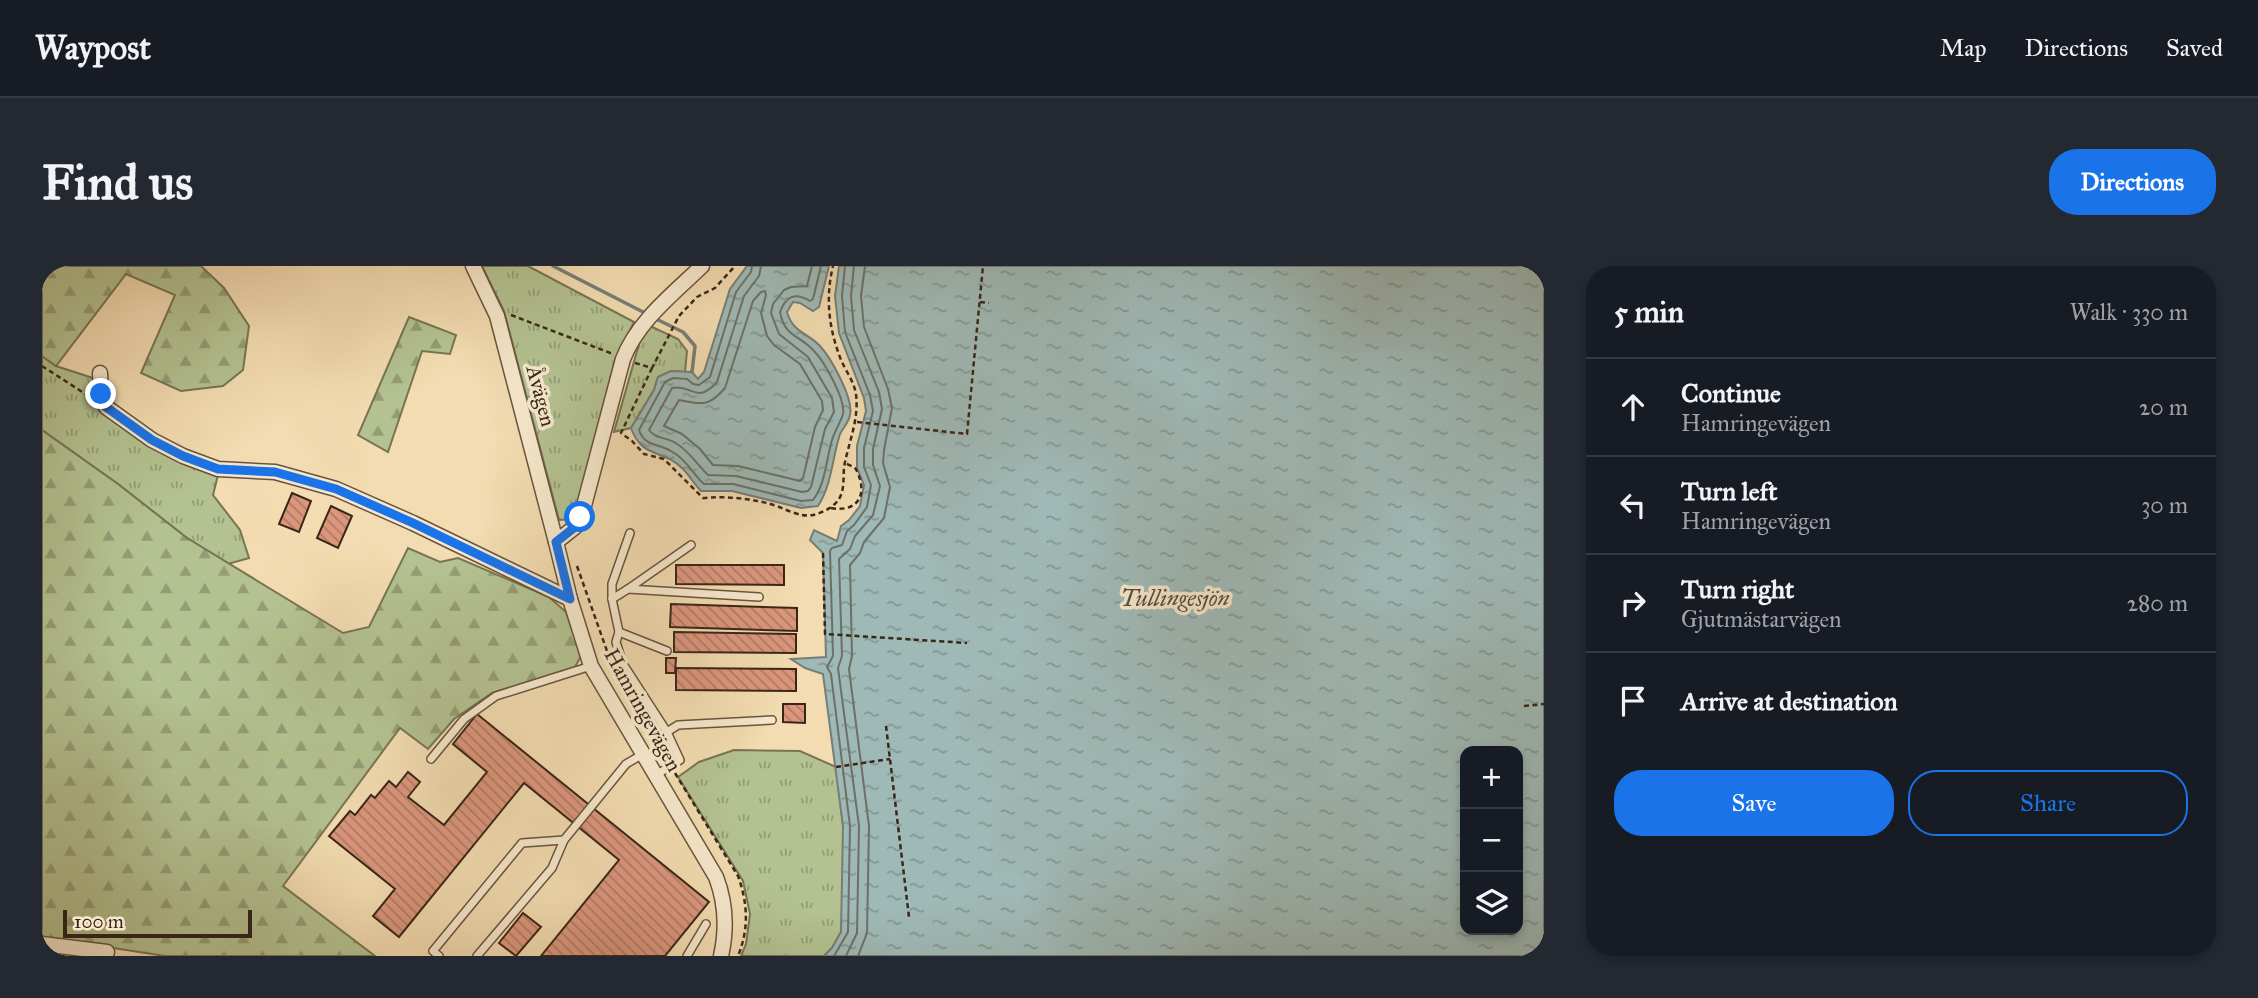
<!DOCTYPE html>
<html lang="en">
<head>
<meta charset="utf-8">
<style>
  body { margin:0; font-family:"IM FELL Great Primer",serif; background:#242831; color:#f1f3f6 }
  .controls { position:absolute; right:21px; bottom:21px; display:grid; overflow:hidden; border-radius:14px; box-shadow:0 4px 10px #0003 }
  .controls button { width:63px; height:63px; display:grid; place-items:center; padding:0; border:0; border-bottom:2px solid #363941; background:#171b24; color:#f1f3f6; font:35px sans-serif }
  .scale { position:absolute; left:21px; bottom:18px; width:189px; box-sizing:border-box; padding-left:7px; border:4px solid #3a2618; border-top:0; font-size:19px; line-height:24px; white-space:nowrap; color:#3a2618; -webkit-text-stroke:5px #f7e8cc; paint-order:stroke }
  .stop { position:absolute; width:21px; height:21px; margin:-16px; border:5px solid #1a73e8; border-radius:50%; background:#fff }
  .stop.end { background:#1a73e8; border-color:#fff; box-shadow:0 2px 7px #0008 }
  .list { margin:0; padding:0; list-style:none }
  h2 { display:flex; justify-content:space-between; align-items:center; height:91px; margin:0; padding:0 28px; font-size:30px }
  h2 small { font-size:23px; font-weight:400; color:#9ea1a6 }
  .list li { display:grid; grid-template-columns:46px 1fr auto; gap:21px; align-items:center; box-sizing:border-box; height:98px; padding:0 28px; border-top:2px solid #363941 }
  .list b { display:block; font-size:26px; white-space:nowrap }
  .list p { margin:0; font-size:23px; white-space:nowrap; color:#9ea1a6 }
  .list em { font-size:23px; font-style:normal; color:#9ea1a6 }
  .actions { display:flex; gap:14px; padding:21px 28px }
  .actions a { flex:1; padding:16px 0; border:2px solid #1a73e8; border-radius:28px; text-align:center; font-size:24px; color:#1a73e8 }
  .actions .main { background:#1a73e8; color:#fff }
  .icon { flex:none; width:38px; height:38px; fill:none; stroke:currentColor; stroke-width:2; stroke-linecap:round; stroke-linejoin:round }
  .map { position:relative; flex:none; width:1502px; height:690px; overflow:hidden; border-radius:28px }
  header { display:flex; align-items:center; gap:42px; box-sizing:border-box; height:98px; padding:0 35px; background:#171b24; border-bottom:2px solid #363941 }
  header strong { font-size:33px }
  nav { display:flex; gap:38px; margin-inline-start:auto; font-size:24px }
  .intro { display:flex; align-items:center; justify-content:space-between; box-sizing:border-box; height:168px; padding:0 42px }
  h1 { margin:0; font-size:49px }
  .button { padding:18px 32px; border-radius:28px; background:#1a73e8; color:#fff; font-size:24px; font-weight:700 }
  main { display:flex; gap:42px; padding:0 42px }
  aside { flex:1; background:#171b24; border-radius:28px; box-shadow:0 4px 10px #0003 }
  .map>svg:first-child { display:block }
</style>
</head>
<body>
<header>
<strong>Waypost</strong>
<nav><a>Map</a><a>Directions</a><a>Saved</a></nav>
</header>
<div class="intro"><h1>Find us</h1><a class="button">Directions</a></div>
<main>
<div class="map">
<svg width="1502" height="690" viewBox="0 0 1502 690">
  <defs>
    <pattern id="grass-tufts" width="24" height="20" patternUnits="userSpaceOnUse" patternTransform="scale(1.75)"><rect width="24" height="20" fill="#b4c291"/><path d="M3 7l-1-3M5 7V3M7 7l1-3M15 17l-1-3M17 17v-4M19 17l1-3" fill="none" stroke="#939d75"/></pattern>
    <pattern id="forest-firs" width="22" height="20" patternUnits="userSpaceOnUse" patternTransform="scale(1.75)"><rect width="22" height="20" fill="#b4c291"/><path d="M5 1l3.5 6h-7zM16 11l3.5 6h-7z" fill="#939d75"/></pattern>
    <pattern id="water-ripples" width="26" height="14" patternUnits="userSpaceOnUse" patternTransform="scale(1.75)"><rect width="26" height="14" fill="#9fb9b6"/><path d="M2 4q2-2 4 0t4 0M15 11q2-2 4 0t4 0" fill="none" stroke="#839693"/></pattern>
    <pattern id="building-back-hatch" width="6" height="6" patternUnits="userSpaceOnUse" patternTransform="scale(1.75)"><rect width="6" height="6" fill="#db967c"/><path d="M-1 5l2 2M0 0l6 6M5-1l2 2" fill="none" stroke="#b37a65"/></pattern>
  </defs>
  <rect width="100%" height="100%" fill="#f3dcb1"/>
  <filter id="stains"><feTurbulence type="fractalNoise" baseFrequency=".00286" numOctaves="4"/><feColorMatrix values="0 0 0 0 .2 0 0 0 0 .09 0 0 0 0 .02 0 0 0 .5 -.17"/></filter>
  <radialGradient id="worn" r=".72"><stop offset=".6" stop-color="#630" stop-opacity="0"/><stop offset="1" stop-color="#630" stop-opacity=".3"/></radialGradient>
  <!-- grass -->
  <g fill="url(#grass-tufts)" stroke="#777454" stroke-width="2">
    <path d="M440,0H486L592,56L573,94L533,253L517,254L462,45Z"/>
    <path d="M608,60L636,73L645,85L643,106L629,105L616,111L612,124L589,162L572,166L599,71Z"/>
    <path d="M0,90L14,100L51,112L49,137L104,177L176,209L171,229L198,264L207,292L186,298L145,272L76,218L0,164Z"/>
    <path d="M692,484L758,485L794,501L801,560V637L799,666L790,682L782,690H699L704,678L708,648L701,615L636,511L657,496Z"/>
  </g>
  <!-- forest -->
  <g fill="url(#forest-firs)" stroke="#777454" stroke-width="2">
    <path d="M0,0H159L182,22L207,60L201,104L181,120L139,125L99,107L133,29L84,8L14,100L0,90Z"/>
    <path d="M367,51L414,69L408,88L380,85L346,186L316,169Z"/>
    <path d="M0,164L76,218L145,272L301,367L327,361L366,282L398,296L416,292L507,331L524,346L539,390L533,401L450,427L412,453L386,483L358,462L241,620L333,690H123L0,671Z"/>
  </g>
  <!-- water -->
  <g fill="url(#water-ripples)" stroke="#777e77" stroke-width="2" fill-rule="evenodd">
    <path d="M705,0H787L777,41L771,45L758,37L751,36L745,46C751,67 765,66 778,80C789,92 812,133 808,149C807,156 801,162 798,168C790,193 790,218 776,240L759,242L690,225H659C652,218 648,210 641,203C620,182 600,193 589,162L612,124L616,111L629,105L650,106L656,113L662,106L688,23Z"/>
    <path d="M797,0H1502V690H782L790,682L799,666L801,560L781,408L763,402L749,393L784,391L781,287L768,274L772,264L795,275L799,260L807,254L818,240L822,219L815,202V180L824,145L822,132L797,67L793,30ZM1476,485V664H1423V485Z"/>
  </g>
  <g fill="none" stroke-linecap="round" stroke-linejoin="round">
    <!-- shore -->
    <g stroke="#6c7067" stroke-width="2">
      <path d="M710,0L709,6L694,26L668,111L657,119L651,118L645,113L631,112L623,116L597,164C603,181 616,177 629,185C645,194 650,207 662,218H691L759,235L771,234C783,219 784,196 789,178C791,167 799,156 801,148C804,134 782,95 772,85C757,68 743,72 738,46C744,30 753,26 768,35L771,33L779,0"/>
      <path d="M719,0L717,10L702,30L675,116C654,139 651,118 630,122L607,164C614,173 623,171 632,176C648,185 654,198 666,209L694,210L760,226L766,225L769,221L783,163L792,146L790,132L766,91L737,68L729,47L731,38L742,24L749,21L765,20L770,0"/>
      <path d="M723,25L724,29L719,47L725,70L732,79L758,98L780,135L781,144L773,161L761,212L758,215L696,200L671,199L658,183L640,168L622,160L637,134C659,138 666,142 683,122L711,35L719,26Z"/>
      <path d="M792,690L806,666L808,560L789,408L785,401L791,390L788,285L790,282L800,279L805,265L812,259L825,241L829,219L822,201V182L831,145L828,129L803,66L800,30L803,0"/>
      <path d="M804,690L815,667L817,560L796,402L800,390L797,293L808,283L813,270L831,249L838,220L831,199V183L840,143L837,126L812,64L809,30L812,0"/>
      <path d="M816,690L825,667L827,560L807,403L810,390L808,299L818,287L822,276L842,252L848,221L841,197L842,184L850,142L846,123L822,61L819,30L823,0"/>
    </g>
    <!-- stream -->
    <g stroke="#777e77" stroke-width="3.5">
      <path d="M511,0L605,48"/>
      <path d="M612,52L641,66L653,80L650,106"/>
    </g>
  </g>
  <!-- building -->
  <g fill="url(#building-back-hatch)" stroke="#3a2618" stroke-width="2">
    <path d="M250,227L269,235L257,266L237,258Z"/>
    <path d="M289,240L310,250L296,282L275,272Z"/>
    <path d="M634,299H742V319L634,318Z"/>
    <path d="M629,338L755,342V365L628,361Z"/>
    <path d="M632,366L754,368V387L632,386Z"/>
    <path d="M624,392H634L633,407H624Z"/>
    <path d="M634,402L754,403V425L634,424Z"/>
    <path d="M741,438H763V457L741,456Z"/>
    <path d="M435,448L667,636L623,690H499L577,594L482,517L357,671L331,650L353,623L287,570L308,545L313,549L329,529L333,532L347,515L354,521L366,506L378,516L366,531L402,559L445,506L411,478Z"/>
    <path d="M481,647L499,661L474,690L457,677Z"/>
  </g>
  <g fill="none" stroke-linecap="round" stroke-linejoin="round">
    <!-- service casing -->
    <g stroke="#68543e" stroke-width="10">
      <g id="service">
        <path d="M588,267L570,318V333L577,366L574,376L581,398L625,466L638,494L614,509"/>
        <path d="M586,323L649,279"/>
        <path d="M570,333L586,323L717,331"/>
        <path d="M577,366L625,385"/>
        <path d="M625,466L636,459L730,454"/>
        <path d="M389,493L422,453L454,430L549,400"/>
        <path d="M397,690L391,685L480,577L522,574"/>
        <path d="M435,690L510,602L522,574L584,498L601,488"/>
        <path d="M645,690L664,658"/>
      </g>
    </g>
    <!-- minor casing -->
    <g stroke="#68543e" stroke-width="17">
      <g id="minor">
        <path d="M431,0L455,50L514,276"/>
        <path d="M660,0C630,29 596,55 581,93L539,251L533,261L514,276L528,333L549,400L674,611C684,637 685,663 679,690"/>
        <path d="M58,107L59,128L64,141L110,174L141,190L176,203L233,206L294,223L371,257L528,333"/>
        <path d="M0,678L65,686"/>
      </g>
    </g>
    <!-- path -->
    <g stroke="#3a2618" stroke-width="2.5" stroke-dasharray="5 3.5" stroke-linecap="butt">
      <path d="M938,36L947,37"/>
      <path d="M469,49L571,88"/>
      <path d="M593,97L610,102L637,50L655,31L673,22L693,0"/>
      <path d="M0,100L45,129H48"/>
      <path d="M610,102L579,167L590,175L602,188L622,193L661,232C683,230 703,232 725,237C739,240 756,252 771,249C780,247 792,241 797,233C804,221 800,208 803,196C808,173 817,152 814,128C812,116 804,105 799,94C787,63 783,33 791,0"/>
      <path d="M815,156L925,168L941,0"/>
      <path d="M789,242C810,246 824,235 818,213C817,210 815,204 813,202C812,201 803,197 803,197"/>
      <path d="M781,287L783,368L925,377"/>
      <path d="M535,300L571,402"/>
      <path d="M574,408L624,493"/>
      <path d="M1482,440L1502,438"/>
      <path d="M844,460L867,651"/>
      <path d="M794,501L848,493"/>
      <path d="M633,507L696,610C706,638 707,663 696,690"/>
    </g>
    <!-- service -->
    <use href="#service" stroke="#f7e8cc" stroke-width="7"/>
    <!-- minor -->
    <use href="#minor" stroke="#f7e8cc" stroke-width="14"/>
  </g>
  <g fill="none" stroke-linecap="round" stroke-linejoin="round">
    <!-- route -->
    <path stroke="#1a73e8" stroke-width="9" d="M59,128L64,141L110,174L141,190L176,203L233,206L294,223L371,257L528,333L514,276L533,261L538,251"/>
  </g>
  <g text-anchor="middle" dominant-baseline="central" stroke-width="7" stroke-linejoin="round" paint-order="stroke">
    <!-- street labels -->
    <g font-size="21" fill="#3a2618" stroke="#f7e8cc">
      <text transform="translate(499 130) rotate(75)">Åvägen</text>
      <text transform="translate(601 444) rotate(61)">Hamringevägen</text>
    </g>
    <!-- water labels -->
    <g font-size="23" font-style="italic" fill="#534b40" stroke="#f7e8cc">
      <text x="1133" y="332">Tullingesjön</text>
    </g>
  </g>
  <rect width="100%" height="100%" filter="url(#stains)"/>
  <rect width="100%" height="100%" fill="url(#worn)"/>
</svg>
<div class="controls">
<button>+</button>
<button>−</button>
<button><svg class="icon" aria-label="layers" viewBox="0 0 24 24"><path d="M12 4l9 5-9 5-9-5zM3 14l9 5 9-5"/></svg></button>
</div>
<div class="scale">100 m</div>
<div class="stop" style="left:538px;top:251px"></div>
<div class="stop end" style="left:59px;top:128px"></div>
</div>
<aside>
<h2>5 min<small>Walk · 330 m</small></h2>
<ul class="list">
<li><svg class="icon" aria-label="ahead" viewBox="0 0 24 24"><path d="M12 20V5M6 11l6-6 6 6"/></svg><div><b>Continue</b><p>Hamringevägen</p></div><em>20 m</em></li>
<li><svg class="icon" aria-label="left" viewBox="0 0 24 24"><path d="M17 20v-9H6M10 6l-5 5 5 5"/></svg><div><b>Turn left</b><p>Hamringevägen</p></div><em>30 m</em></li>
<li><svg class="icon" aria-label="right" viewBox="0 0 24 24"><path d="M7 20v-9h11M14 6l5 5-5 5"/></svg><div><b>Turn right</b><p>Gjutmästarvägen</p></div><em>280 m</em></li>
<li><svg class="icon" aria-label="arrive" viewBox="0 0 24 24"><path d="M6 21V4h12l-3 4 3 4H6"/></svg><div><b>Arrive at destination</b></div></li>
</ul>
<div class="actions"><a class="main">Save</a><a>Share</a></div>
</aside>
</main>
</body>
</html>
